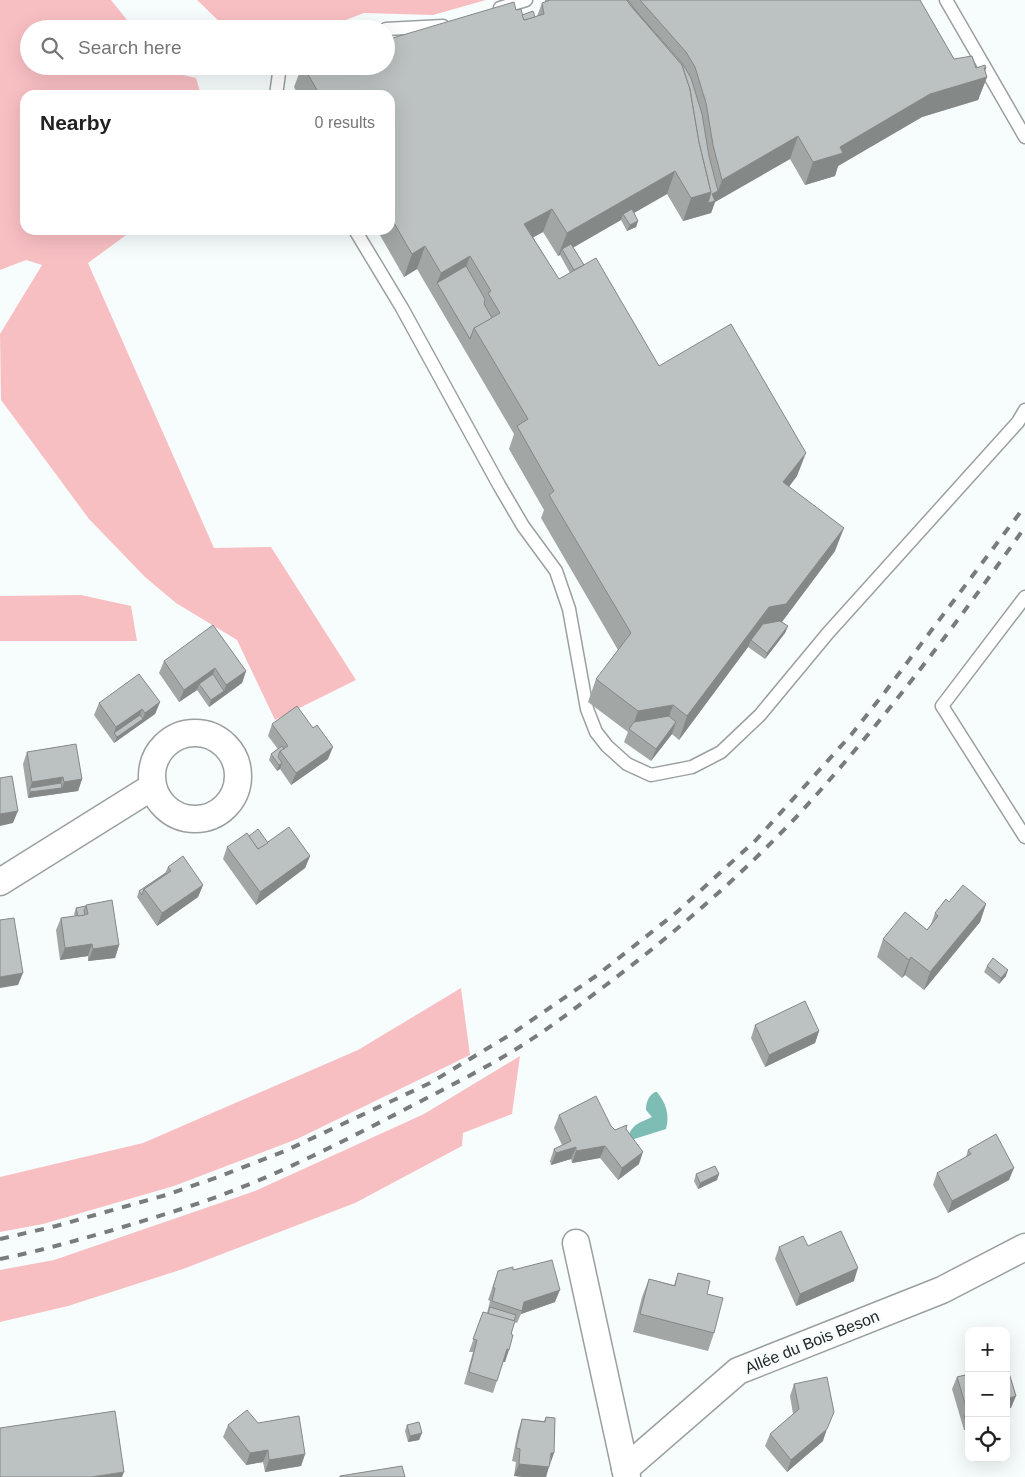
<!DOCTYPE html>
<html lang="en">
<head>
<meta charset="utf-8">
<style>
  body { margin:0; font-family:Arial,sans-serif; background:#f6f6f6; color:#222 }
  .controls { position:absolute; right:15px; bottom:15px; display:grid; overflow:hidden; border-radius:10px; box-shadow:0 5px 20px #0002 }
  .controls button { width:45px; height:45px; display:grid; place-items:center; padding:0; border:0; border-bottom:1px solid #e0e0e0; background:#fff; color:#222; font:25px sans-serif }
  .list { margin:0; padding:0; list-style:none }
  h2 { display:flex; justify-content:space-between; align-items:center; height:65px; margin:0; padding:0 20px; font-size:21px }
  h2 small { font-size:16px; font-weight:400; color:#767676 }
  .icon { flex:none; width:28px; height:28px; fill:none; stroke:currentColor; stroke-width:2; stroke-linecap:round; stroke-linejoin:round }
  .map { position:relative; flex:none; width:1025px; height:1477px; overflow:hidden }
  .search { position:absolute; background:#fff; box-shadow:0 5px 20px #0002; left:20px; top:20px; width:375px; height:55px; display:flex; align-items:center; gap:12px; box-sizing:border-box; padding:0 18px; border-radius:28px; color:#767676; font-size:19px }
  .panel { position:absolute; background:#fff; box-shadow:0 5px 20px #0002; left:20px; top:90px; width:375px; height:145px; border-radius:15px }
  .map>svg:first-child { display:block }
</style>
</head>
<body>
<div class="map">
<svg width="1025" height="1477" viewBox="0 0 1025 1477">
  <rect width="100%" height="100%" fill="#f7fdfc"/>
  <!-- green -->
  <g fill="#f8bfc3">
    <path d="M0,0H111L127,20L129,29H29V66H143L196,78L201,95H25V230H133L88,263L214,548L271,547L356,680L275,720L237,640L176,603L145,577L89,519L1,400L0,334L42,265L26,260L0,270Z"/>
    <path d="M197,0H486L433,15L364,13L322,29H227Z"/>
    <path d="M81,595L131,606L137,641H0V596Z"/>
    <path d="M461,988L470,1055L297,1139L174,1186L43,1224L0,1232V1177L143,1143L358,1050Z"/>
    <path d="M520,1056L512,1114L463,1133L462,1146L355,1203L183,1269L68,1306L0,1322V1270L54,1260L255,1191L424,1114Z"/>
  </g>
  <!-- water -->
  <path fill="#7dbdb4" d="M655,1092H657C666,1103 670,1115 666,1129L631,1140L629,1134C634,1123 642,1122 652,1117L646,1110C646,1103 648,1096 655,1092Z"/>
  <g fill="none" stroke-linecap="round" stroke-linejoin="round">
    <!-- lane casing -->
    <g stroke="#9aa09f" stroke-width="15">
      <g id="lane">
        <path d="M946,0L1025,137"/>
        <path d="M500,8L526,0"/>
        <path d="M386,29L443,26"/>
        <path d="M276,95L280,66"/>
        <path d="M355,230L402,308L499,485L523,526L556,571L569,609L587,709L596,732L607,746L627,764L651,775L692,767L721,752L760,715L828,633L1018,422L1025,410"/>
        <path d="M1025,597L942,706L1025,837"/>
      </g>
    </g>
    <!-- street casing -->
    <g stroke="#9aa09f" stroke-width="29">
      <g id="street">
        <circle cx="195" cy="776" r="43"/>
        <path d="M0,882L152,787"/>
        <path d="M576,1243L627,1477"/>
        <path d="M625,1469L738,1371L942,1290L1025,1247"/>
      </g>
    </g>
    <!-- lane -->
    <use href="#lane" stroke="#fff" stroke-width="12"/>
    <!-- street -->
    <use href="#street" stroke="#fff" stroke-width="26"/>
    <!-- rail -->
    <g stroke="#797c7c" stroke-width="4" stroke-dasharray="9 9" stroke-linecap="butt">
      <path d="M0,1239L56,1226L166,1195L218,1177L285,1151L430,1083L513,1033L596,976L677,912L756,840L851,735L885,692L1025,506"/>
      <path d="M0,1259C39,1251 75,1241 113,1230C149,1219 184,1209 219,1196C279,1174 338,1144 396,1114C438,1092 481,1071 521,1046C550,1028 578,1006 606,985C675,933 741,876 800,813C882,723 955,626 1025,527"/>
    </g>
  </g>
  <!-- wall -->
  <g fill="#a2a7a6" fill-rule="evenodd">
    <path d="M545,0H920L954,59L976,68H986L985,71L987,77L978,100L922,117L838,166L835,176L805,185L790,159L715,202L711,213L683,221L667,194L634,213L638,221L636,227L627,231L621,220L573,247L584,265L659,366L797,476L789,487L835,551L782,622L788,626L785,633L765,659L748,647L679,740L672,734L651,761L624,742L628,732L588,702L596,679L618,650L541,518L544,510L509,449L514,434L417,269L404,277L377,230H390V95H298L294,87L302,66H386L516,10L522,15L535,17L537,16L542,3L545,2ZM543,232L558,256L560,255L570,273L559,279L533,237Z"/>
    <path d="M164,661L246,671L242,683L209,707L197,690L179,702L159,673Z"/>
    <path d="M160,702L155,714L114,743L94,715L99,703Z"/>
    <path d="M272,724L328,759L291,785L280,769L277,771L269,760L271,754L278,749L268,736Z"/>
    <path d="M27,752L82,779L78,791L28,798L23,764Z"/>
    <path d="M249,836L310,856L305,868L256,905L223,859L227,847Z"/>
    <path d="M168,867L203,885L198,897L157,926L137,897L139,891L165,873Z"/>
    <path d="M949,902L986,904L980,922L924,990L905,975L902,978L877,957L883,939L927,930L931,924L935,913Z"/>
    <path d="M86,905L119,945L115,958L88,961V956L60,960L56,930L61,918L75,916L74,914L76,908L86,906Z"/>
    <path d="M987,966L1006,976L999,984L984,972Z"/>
    <path d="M755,1025L819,1031L815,1043L765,1067L751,1038Z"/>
    <path d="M559,1115L611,1126L615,1130L626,1129L639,1164L618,1180L600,1158L572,1163L571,1159L551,1165L550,1161L554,1149L562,1145L554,1128Z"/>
    <path d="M968,1150L1009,1180L948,1213L933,1185L937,1173L966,1157Z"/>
    <path d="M696,1174H719L717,1180L698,1189L694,1181Z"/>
    <path d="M808,1246L854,1281L796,1306L775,1259L779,1247Z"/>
    <path d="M513,1270L555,1302L521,1314L517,1323L514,1322L505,1362H503L493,1393L464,1384L473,1352H469L483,1312L487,1313L490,1301L488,1300L498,1271Z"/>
    <path d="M678,1273L707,1294L714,1333L708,1351L633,1332L642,1297L649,1279L674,1285Z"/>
    <path d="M969,1374V1428L964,1430L952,1389L957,1377Z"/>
    <path d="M794,1384L823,1441L787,1472L765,1446L770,1434L793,1414L790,1396Z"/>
    <path d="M546,1417L549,1465L546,1477H524L514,1476L516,1462L512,1461L518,1431L522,1419L544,1421Z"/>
    <path d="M258,1423L305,1454L301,1466L265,1472L263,1462L246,1465L223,1437L228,1425Z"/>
    <path d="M407,1425L422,1433L419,1440L408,1442L405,1431Z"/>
  </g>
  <!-- shaded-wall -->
  <g fill="#848887">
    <path d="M984,68H986L982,78L987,77L978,100L922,117L838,166L835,176L805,185L813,162L840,147L930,94Z"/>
    <path d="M798,136L790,159L715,202L711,213L683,221L691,198L711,192L712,194L718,191L722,180Z"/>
    <path d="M675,171L667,194L625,218L623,214L621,220L564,253L562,249L560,255L558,256L567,233Z"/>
    <path d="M552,209L543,232L516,247L524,224Z"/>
    <path d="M638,221L636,227L627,231L630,225Z"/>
    <path d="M425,246L417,269L404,277L412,254Z"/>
    <path d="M470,256L462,279L437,283L441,273Z"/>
    <path d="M806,453L797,476L774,505L783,482Z"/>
    <path d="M844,528L835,551L778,627L751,640L748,647L679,740L687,716L769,607Z"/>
    <path d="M788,626L785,633L765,659L767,653Z"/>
    <path d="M215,668L211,680L199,684L197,690L179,702L184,690Z"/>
    <path d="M246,671L242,683L209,707L211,700L224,691L226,685Z"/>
    <path d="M160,702L155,714L114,743L117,737L143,719L145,713Z"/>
    <path d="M673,705L665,728L631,731L638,711Z"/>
    <path d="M142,709L138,721L114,733L116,727Z"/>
    <path d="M676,722L672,734L651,761L656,749Z"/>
    <path d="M333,747L328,759L291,785L296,773Z"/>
    <path d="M282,763L280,769L277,771L279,765Z"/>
    <path d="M63,777L59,788H62L64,782L82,779L78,791L28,798L30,792V788L32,782Z"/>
    <path d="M18,811L13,823L0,826V814Z"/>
    <path d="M310,856L305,868L256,905L260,892Z"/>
    <path d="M203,885L198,897L157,926L162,913Z"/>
    <path d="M986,904L980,922L924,990L930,972Z"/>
    <path d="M92,944L88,956L60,960L65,948Z"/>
    <path d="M119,945L115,958L88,961L93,949Z"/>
    <path d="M911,957L905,975L902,978L909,960Z"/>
    <path d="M1008,970L1006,976L999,984L1001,978Z"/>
    <path d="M23,973L18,985L0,988V977Z"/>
    <path d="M819,1031L815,1043L765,1067L769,1055Z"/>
    <path d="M605,1146L600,1158L572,1163L576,1151Z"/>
    <path d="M576,1147L571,1159L551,1165L556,1153Z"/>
    <path d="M643,1152L639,1164L618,1180L622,1168Z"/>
    <path d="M1014,1168L1009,1180L948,1213L952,1201Z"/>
    <path d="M719,1174L717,1180L698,1189L700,1183Z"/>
    <path d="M858,1268L854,1281L796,1306L800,1294Z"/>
    <path d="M560,1290L555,1302L521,1314L524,1302Z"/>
    <path d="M507,1349L509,1350L505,1362H502Z"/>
    <path d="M1016,1396L1011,1408L1006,1409V1399Z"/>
    <path d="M967,1410H969V1421L964,1416Z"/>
    <path d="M969,1423V1428L964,1430L967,1424Z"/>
    <path d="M827,1429L823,1441L787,1472L791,1460Z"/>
    <path d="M422,1433L419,1440L408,1442L410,1436Z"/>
    <path d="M268,1450L263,1462L246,1465L250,1453Z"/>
    <path d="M551,1453H554L550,1465Z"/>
    <path d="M305,1454L301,1466L265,1472L269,1460Z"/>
    <path d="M519,1464L549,1467L546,1477H524L514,1476Z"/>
    <path d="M124,1472L122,1477H91Z"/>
  </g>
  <!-- building -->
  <g fill="#bcc2c1" stroke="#848887">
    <path d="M550,0H627L682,65L690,89L699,142L711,192L691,198L675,171L567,233L552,209L524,224L559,279L596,258L659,366L731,324L806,453L783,482L844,528L786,604L769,607L687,716L673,705L638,711L596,679L631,633L549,495L554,491L517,426L528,419L474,328L500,313L488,293L491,291L470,256L441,273L425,246L412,254L390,216V95H320L303,66H386V40L514,2L516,10L521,9L524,20L544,14L542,3Z"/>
    <path d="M627,0H628L635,10L682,63L691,78L702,114L709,156L718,191L712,194L715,201L708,203L711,192L699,142L690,89L682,65L630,5Z"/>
    <path d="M640,0H920L954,59L972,56L976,68L985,65L986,68H984L987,77L930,94L840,147L843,153L813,162L798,136L722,180L713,145L706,103L695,67L686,52Z"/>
    <path d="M533,11L535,17L524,20L522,15Z"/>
    <path d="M632,209L638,221L630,225L623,214Z"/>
    <path d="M571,244L584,265L574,270L562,249Z"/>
    <path d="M466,266L485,299L484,304L492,318L474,328L470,339L437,283Z"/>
    <path d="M780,621L788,626L767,653L751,640L763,624Z"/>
    <path d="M213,625L246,671L226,685L215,668L184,690L164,661Z"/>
    <path d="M139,674L160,702L145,713L142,709L116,727L99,703Z"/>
    <path d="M213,674L224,691L211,700L199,684Z"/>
    <path d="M297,706L313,728L317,725L333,747L296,773L280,751L288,746L272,724Z"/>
    <path d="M140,715L143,719L117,737L114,733Z"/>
    <path d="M669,716L676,722L656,749L629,729L634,722Z"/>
    <path d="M76,744L82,779L64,782L63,777L32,782L27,752Z"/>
    <path d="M282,746L284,749L280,751L278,757L282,763L279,765L271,754Z"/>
    <path d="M12,776L18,811L0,814V778Z"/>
    <path d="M61,783L62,788L30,792V788Z"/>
    <path d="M289,827L310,856L260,892L227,847L247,833L258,849Z"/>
    <path d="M258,829L268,843L258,849L249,836Z"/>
    <path d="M183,856L203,885L162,913L144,889L171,871L168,867Z"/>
    <path d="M166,874L144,889L142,895L139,891L166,873Z"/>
    <path d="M963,885L986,904L930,972L911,957L909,960L883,939L905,912L927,930L938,916L935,913L946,899L949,902Z"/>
    <path d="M112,900L119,945L93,949L92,944L65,948L61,918L88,914L86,905Z"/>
    <path d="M86,906L84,911L85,915L78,916L76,908Z"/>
    <path d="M14,918L23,973L0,977V920Z"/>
    <path d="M993,958L1008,970L1001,978L987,966Z"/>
    <path d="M805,1001L819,1031L769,1055L755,1025Z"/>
    <path d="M596,1096L611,1126L615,1130L627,1125L626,1129L643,1152L622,1168L605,1146L576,1151V1147L556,1153L554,1149L571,1141L559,1115Z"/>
    <path d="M996,1134L1014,1168L952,1201L937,1173L971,1154L968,1150Z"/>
    <path d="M715,1166L719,1174L700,1183L696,1174Z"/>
    <path d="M841,1231L858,1268L800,1294L779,1247L803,1236L808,1246Z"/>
    <path d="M552,1260L560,1290L524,1302L522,1311L492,1301L495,1288H493L498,1271L513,1267V1270Z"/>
    <path d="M678,1273L710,1281L707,1294L723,1298L714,1333L640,1314L649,1279L675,1286Z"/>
    <path d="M490,1307L516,1315L514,1321L488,1314Z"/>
    <path d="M483,1312L515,1321L511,1334L513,1335L509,1350L507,1349L497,1381L469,1372L477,1340L473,1339Z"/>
    <path d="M1006,1363L1016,1396L1006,1399Z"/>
    <path d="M969,1374V1410H967L957,1377Z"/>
    <path d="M827,1377L834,1412L827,1429L791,1460L770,1434L799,1409L794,1384Z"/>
    <path d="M247,1410L258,1423L299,1416L305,1454L269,1460L268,1450L250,1453L228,1425Z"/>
    <path d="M115,1411L124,1472L91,1477H0V1428Z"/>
    <path d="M969,1415V1423L967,1424L964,1416Z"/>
    <path d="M546,1417L555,1418L554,1453H551L549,1467L519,1464L520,1449L516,1448L522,1419L545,1422Z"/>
    <path d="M419,1422L422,1433L410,1436L407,1425Z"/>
    <path d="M402,1466L405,1477H340V1476Z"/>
  </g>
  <g text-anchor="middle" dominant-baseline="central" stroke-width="5" stroke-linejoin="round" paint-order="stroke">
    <!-- street labels -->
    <g font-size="16" fill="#242626" stroke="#f7fdfc">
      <text transform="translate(812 1342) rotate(-22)">Allée du Bois Beson</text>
    </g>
  </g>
</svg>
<div class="controls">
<button>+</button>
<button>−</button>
<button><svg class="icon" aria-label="locate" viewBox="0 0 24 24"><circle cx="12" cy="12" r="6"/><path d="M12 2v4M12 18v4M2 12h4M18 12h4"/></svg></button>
</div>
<div class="search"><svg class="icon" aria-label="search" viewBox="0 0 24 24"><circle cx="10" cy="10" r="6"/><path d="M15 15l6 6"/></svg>Search here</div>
<section class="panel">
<h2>Nearby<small>0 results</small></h2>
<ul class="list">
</ul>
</section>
</div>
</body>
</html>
